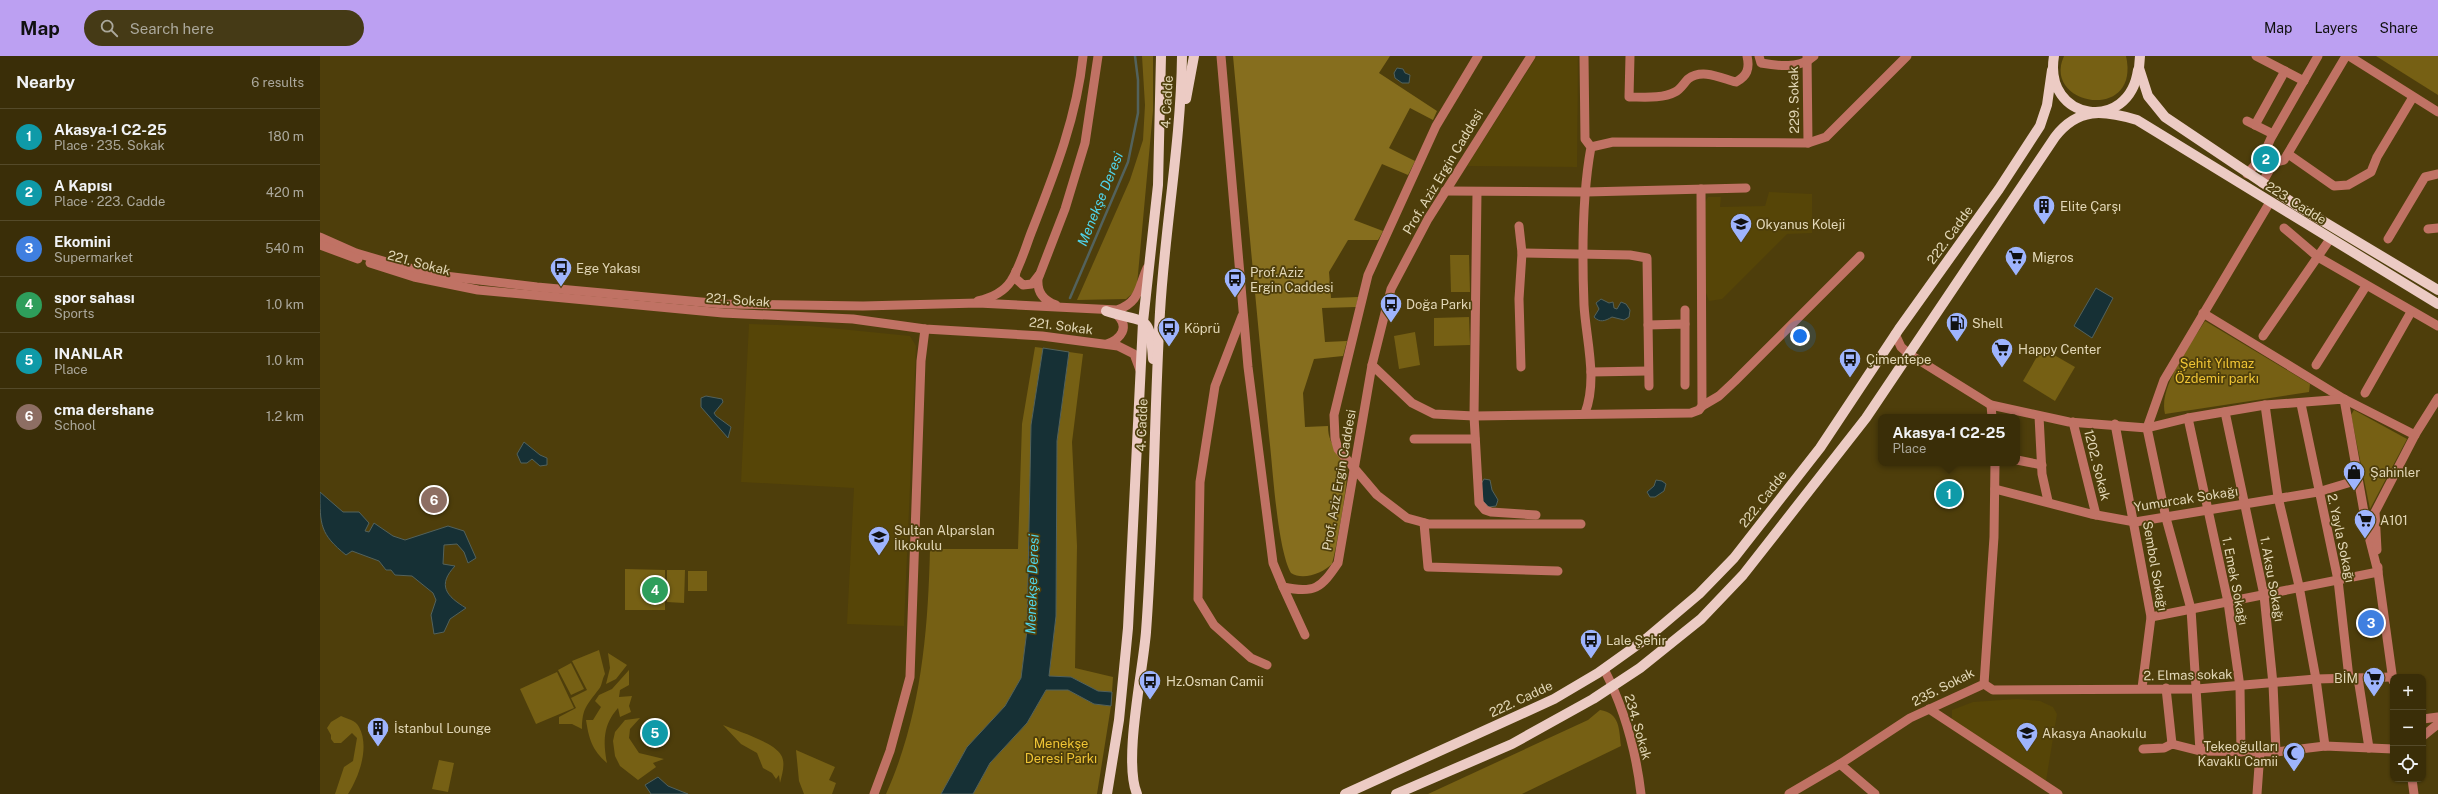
<!DOCTYPE html>
<html lang="en">
<head>
<meta charset="utf-8">
<style>
  body { margin:0; font-family:"Public Sans",sans-serif; background:#453a16; color:#f1f3f6 }
  .controls { position:absolute; right:12px; bottom:12px; display:grid; overflow:hidden; border-radius:8px; box-shadow:0 1px 3px #0004 }
  .controls button { width:36px; height:36px; display:grid; place-items:center; padding:0; border:0; border-bottom:1px solid #544a29; background:#3a2e08; color:#f1f3f6; font:20px sans-serif }
  .you { position:absolute; left:1480px; top:280px; width:14px; height:14px; margin:-10px; border:3px solid #fff; border-radius:50%; background:#1a73e8; box-shadow:0 0 0 6px #1a73e833 }
  .badge { display:grid; place-items:center; width:26px; height:26px; border-radius:50%; background:#bca0f2; color:#fff; font-size:13px; font-weight:700 }
  .pin { position:absolute; translate:-50% -50%; border:2px solid #fff; box-shadow:0 1px 4px #0006 }
  .popup { position:absolute; left:1558px; top:358px; width:142px; height:52px; box-sizing:border-box; display:grid; place-content:center; border-radius:8px; background:#3a2e08; filter:drop-shadow(0 1px 3px #0005); font-size:13px; white-space:nowrap; color:#aba89c }
  .popup b { font-size:15px; color:#f1f3f6 }
  .popup::after { content:''; position:absolute; left:50%; top:100%; margin-left:-8px; border:8px solid transparent; border-top-color:#3a2e08 }
  .list { margin:0; padding:0; list-style:none }
  h2 { display:flex; justify-content:space-between; align-items:center; height:52px; margin:0; padding:0 16px; font-size:17px }
  h2 small { font-size:13px; font-weight:400; color:#aba89c }
  .list li { display:grid; grid-template-columns:26px 1fr auto; gap:12px; align-items:center; box-sizing:border-box; height:56px; padding:0 16px; border-top:1px solid #544a29 }
  .list b { display:block; font-size:15px; white-space:nowrap }
  .list p { margin:0; font-size:13px; white-space:nowrap; color:#aba89c }
  .list em { font-size:13px; font-style:normal; color:#aba89c }
  .icon { flex:none; width:22px; height:22px; fill:none; stroke:currentColor; stroke-width:2; stroke-linecap:round; stroke-linejoin:round }
  .map { position:relative; flex:none; width:2118px; height:738px; overflow:hidden }
  header { display:flex; align-items:center; gap:24px; box-sizing:border-box; height:56px; padding:0 20px; background:#bca0f2; color:#111 }
  header strong { font-size:19px }
  nav { display:flex; gap:22px; margin-inline-start:auto; font-size:14px }
  .search { width:280px; height:36px; background:#453a16; display:flex; align-items:center; gap:10px; box-sizing:border-box; padding:0 14px; border-radius:22px; color:#aba89c; font-size:15px }
  main { display:flex }
  aside { flex:1; background:#3a2e08 }
  .map>svg:first-child { display:block }
</style>
</head>
<body>
<header>
<strong>Map</strong>
<div class="search"><svg class="icon" aria-label="search" viewBox="0 0 24 24"><circle cx="10" cy="10" r="6"/><path d="M15 15l6 6"/></svg>Search here</div>
<nav><a>Map</a><a>Layers</a><a>Share</a></nav>
</header>
<main>
<aside>
<h2>Nearby<small>6 results</small></h2>
<ul class="list">
<li><span class="badge" style="background:#0f9aa8">1</span><div><b>Akasya-1 C2-25</b><p>Place · 235. Sokak</p></div><em>180 m</em></li>
<li><span class="badge" style="background:#0f9aa8">2</span><div><b>A Kapısı</b><p>Place · 223. Cadde</p></div><em>420 m</em></li>
<li><span class="badge" style="background:#3f7fe0">3</span><div><b>Ekomini</b><p>Supermarket</p></div><em>540 m</em></li>
<li><span class="badge" style="background:#2e9e5b">4</span><div><b>spor sahası</b><p>Sports</p></div><em>1.0 km</em></li>
<li><span class="badge" style="background:#0f9aa8">5</span><div><b>INANLAR</b><p>Place</p></div><em>1.0 km</em></li>
<li><span class="badge" style="background:#8d6e63">6</span><div><b>cma dershane</b><p>School</p></div><em>1.2 km</em></li>
</ul>
</aside>
<div class="map">
<svg width="2118" height="738" viewBox="0 0 2118 738">
  <rect width="100%" height="100%" fill="#4e3e0b"/>
  <!-- built -->
  <g fill="#564507">
    <path d="M1217,0H1258L1257,111L1147,110Z"/>
    <path d="M1449,136L1492,138V177L1467,178L1402,243L1389,245L1386,237L1385,146L1388,141H1401L1400,151L1445,150Z"/>
    <path d="M429,268L490,270L590,280L596,290L584,570L527,568L534,432L421,426Z"/>
    <path d="M1697,643L1720,645L1733,651L1737,658L1726,725L1632,665V654L1653,646Z"/>
  </g>
  <!-- green -->
  <g fill="#766014">
    <path d="M822,0H833V55L817,229L813,237L806,243L757,244L810,124L823,84L825,49Z"/>
    <path d="M1744,0H1806C1821,67 1721,50 1744,0Z"/>
    <path d="M2056,0H2118V39Z"/>
    <path d="M1130,199H1149L1150,236H1131Z"/>
    <path d="M1149,261L1150,289L1114,290V262Z"/>
    <path d="M1885,265L1990,328L1989,336L1845,358C1838,331 1871,288 1885,265Z"/>
    <path d="M1095,276L1100,309L1079,313L1074,280Z"/>
    <path d="M715,291L723,292L711,369L707,574L701,622L685,650L647,691L621,738H566C601,660 608,577 610,493H698L702,368Z"/>
    <path d="M1722,292L1755,311L1735,345L1703,325Z"/>
    <path d="M749,296L763,298L752,386L757,490L755,612L793,621L792,636L778,635L751,621L729,620L736,560L737,385Z"/>
    <path d="M2034,354L2087,383L2050,453L2031,359Z"/>
    <path d="M305,513L345,514V554H305Z"/>
    <path d="M347,514H365L364,547L347,546Z"/>
    <rect x="368" y="515" width="19" height="20"/>
    <path d="M279,594L285,618C282,623 282,630 279,633C267,649 262,652 262,673L252,668H239V661L256,652L251,642L267,634L252,605Z"/>
    <path d="M288,597L307,609L296,623L286,628L290,612Z"/>
    <path d="M251,607L264,633L251,639L238,614Z"/>
    <path d="M309,614V629L300,634L299,641L312,640L309,650L311,656L300,661L298,652C283,669 283,685 287,707C272,694 269,683 266,664H273L281,651L275,645L279,639L292,633Z"/>
    <path d="M237,616L254,652L216,668L200,633Z"/>
    <path d="M726,634H748L774,648L791,650L777,738H653L670,707L707,667Z"/>
    <path d="M1280,654C1300,657 1299,673 1301,690L1202,738H1108L1268,664Z"/>
    <path d="M21,660C27,663 36,664 39,671C50,691 39,721 28,738H15L24,711L33,705L37,682L32,677L21,687H14L11,683V679L7,672L11,666Z"/>
    <path d="M320,662L310,673L309,682L319,697L344,703L333,707L336,711L318,724L300,710L295,700L293,685L295,676L305,664Z"/>
    <path d="M403,669C417,675 454,686 461,699C466,707 462,718 460,727L459,719L456,723L452,717L443,712L437,697L421,688Z"/>
    <path d="M476,694L515,711L509,724L516,727L512,738H484L479,725Z"/>
    <path d="M119,704L134,707L128,736L112,733Z"/>
  </g>
  <!-- forest -->
  <path fill="#866e1e" d="M913,0H1070L1059,17L1117,55L1113,64L1090,52L1069,92L1095,105L1088,119L1062,108L1034,164L1063,175L1058,184H1028L1009,216L1011,242L1038,241L1036,251L1002,252L1005,286L1027,285L1023,300L994,303L983,337L985,371L1008,370C1008,394 1024,394 1027,411C1029,423 1016,494 1012,508C1003,517 983,525 971,517C957,492 953,412 949,380C936,253 925,127 913,0Z"/>
  <!-- water -->
  <g fill="#163035" stroke="#53625c">
    <path d="M1077,12L1083,13L1085,17L1090,19L1089,27H1082L1075,22L1074,17Z"/>
    <path d="M1776,232L1793,242L1772,282L1754,270Z"/>
    <path d="M1281,243L1289,247L1293,246L1294,252L1297,253L1301,246L1306,248L1310,254L1309,261L1304,264L1292,261C1285,265 1280,267 1274,261L1279,253L1276,247Z"/>
    <path d="M723,292L749,296L737,385L736,560L729,620L751,621L778,635L792,636L791,650L774,648L748,634H726L707,667L670,707L653,738H621L647,691L685,650L701,622L707,574L711,369Z"/>
    <path d="M386,340L402,343L403,346L394,357L396,360L411,371L408,382L381,351V342Z"/>
    <path d="M204,386L220,399L227,402V409L220,410L212,403L207,407H201L197,398Z"/>
    <path d="M1164,423L1170,424L1172,434L1178,444L1176,450L1169,451L1163,445L1161,428Z"/>
    <path d="M1336,424L1342,425L1346,428L1344,435L1335,441H1330L1327,436L1334,430Z"/>
    <path d="M0,436L23,456H39L49,467L45,475L49,476L54,467L73,480L85,484L128,470L144,475L156,502L148,507L144,496L137,488L124,489L123,508L135,510C117,529 126,540 146,552L130,563L124,576L114,578L111,559L116,544L113,537L92,520L75,519L71,514H66L59,505L32,495L26,499C0,478 0,469 0,436Z"/>
    <path d="M338,721L348,730L368,738H331L325,729Z"/>
  </g>
  <g fill="none" stroke-linecap="round" stroke-linejoin="round">
    <!-- stream -->
    <path stroke="#53625c" stroke-width="2.5" d="M750,242L808,106L818,57V24L815,0"/>
    <!-- minor -->
    <g stroke="#c07264" stroke-width="9">
      <path d="M901,0L928,311L953,507L963,531C995,538 1001,532 1018,507L1052,309L1071,233L1108,163L1211,0"/>
      <path d="M1158,0L1116,70L1048,219L1014,359L1015,382L1018,393L1057,439L1087,462L1109,468H1261"/>
      <path d="M1264,0L1265,83L1271,91C1262,140 1262,199 1264,249C1266,284 1278,323 1265,357"/>
      <path d="M1310,0L1309,41C1323,41 1342,43 1355,36C1360,34 1364,27 1368,23C1382,12 1401,22 1416,26C1427,20 1430,13 1427,0"/>
      <path d="M1439,0L1441,7C1458,10 1480,13 1494,0"/>
      <path d="M1487,0L1488,87"/>
      <path d="M1936,0L1984,25"/>
      <path d="M1998,0L1951,82L1943,100L1951,107L1964,104L2026,0"/>
      <path d="M2029,0L2118,56"/>
      <path d="M1927,65L1953,78"/>
      <path d="M1935,69L1965,15"/>
      <path d="M1271,91L1293,86L1488,87L1506,81L1587,0"/>
      <path d="M1968,98L2014,130L2028,129L2051,116L2057,101L2093,41"/>
      <path d="M1927,118L1943,100"/>
      <path d="M1942,127L1953,108"/>
      <path d="M1125,135L1266,136L1426,132"/>
      <path d="M1157,136L1154,360L1159,447L1165,454L1171,456L1216,459"/>
      <path d="M1199,170L1202,197L1199,243L1201,311"/>
      <path d="M1964,172L1998,201L2118,270"/>
      <path d="M2108,173L2118,172"/>
      <path d="M0,181L36,197L80,210L125,220L217,231L403,248L543,250L658,247L797,254C820,246 818,232 827,212"/>
      <path d="M2068,183L2105,121L2118,118"/>
      <path d="M0,189L38,203"/>
      <path d="M1202,197L1310,199L1327,202L1329,330"/>
      <path d="M50,207L94,221L158,234L403,257L533,263L605,273L722,280L798,290L814,298L820,314"/>
      <path d="M696,215L695,222L703,229L712,228L719,219"/>
      <path d="M658,245C671,242 683,237 691,225C701,209 706,189 713,172C735,116 757,60 763,0"/>
      <path d="M736,249C723,244 717,236 718,223L745,153L765,87L778,0"/>
      <path d="M1365,254V268"/>
      <path d="M1883,257L2024,343L2095,379"/>
      <path d="M922,260L895,330L880,426L878,543L894,569L931,602L947,609"/>
      <path d="M1328,269L1365,268V329"/>
      <path d="M1575,278L1581,291L1589,298L1671,349L1749,366L1827,372L1868,362L1945,349L2024,343L2047,473L2058,516L2073,625"/>
      <path d="M1943,280L2010,183"/>
      <path d="M787,288C801,283 810,271 797,259"/>
      <path d="M1052,309L1092,347L1114,358L1154,360L1371,357L1379,354L1382,350L1381,133"/>
      <path d="M1996,309L2046,230"/>
      <path d="M1271,316L1328,315"/>
      <path d="M2045,337L2091,256"/>
      <path d="M1981,348L2018,524L2029,622"/>
      <path d="M1671,349L1672,361"/>
      <path d="M1945,349L1958,441L1979,530L1996,623L2005,690"/>
      <path d="M1382,350L1399,340L1415,325L1540,200"/>
      <path d="M1905,356L1944,539L1953,628L1956,696"/>
      <path d="M1719,360L1722,418L1728,445"/>
      <path d="M1868,362L1908,546L1920,631L1921,696"/>
      <path d="M1753,366L1776,459"/>
      <path d="M1795,368L1831,561L1822,632"/>
      <path d="M1094,383H1155"/>
      <path d="M1697,404L1722,409"/>
      <path d="M1675,433L1771,458L1815,466L1998,436L2038,424"/>
      <path d="M1104,467L1108,511L1238,515"/>
      <path d="M2057,494L2055,456L2096,377L2118,342"/>
      <path d="M963,531L985,579"/>
      <path d="M1831,561L2058,516V511"/>
      <path d="M1284,613C1304,652 1316,695 1321,738"/>
      <path d="M2038,622L2049,692"/>
      <path d="M1664,628L1673,634L1877,633L1996,623L2072,621"/>
      <path d="M1846,632L1852,688"/>
      <path d="M1609,653L1738,738"/>
      <path d="M2103,663L2118,661"/>
      <path d="M2103,680L2118,668"/>
      <path d="M1823,693L1844,692L1852,688L1880,695L1956,696L2005,690L2073,693"/>
      <path d="M1880,695L1871,553L1846,462L1827,372L1844,324L1950,146"/>
      <path d="M1520,708L1555,738"/>
      <path d="M2092,723L2094,738"/>
      <path d="M554,738L570,695L590,621L601,305L605,273"/>
      <path d="M1469,738L1520,708L1590,662L1664,628L1674,481L1675,407"/>
      <path d="M1937,738L1940,696"/>
    </g>
    <!-- major -->
    <g stroke="#eccbc4" stroke-width="10">
      <path d="M1734,0C1723,65 1809,78 1818,14"/>
      <path d="M1820,0L1819,12L1828,40L1845,61L1976,149L2118,234"/>
      <path d="M866,43L874,0"/>
      <path d="M786,255C826,268 830,256 833,303"/>
      <path d="M787,738L799,664L808,572L823,266L838,129L841,0"/>
      <path d="M817,738C803,705 823,615 826,576C834,469 834,362 840,256C845,170 861,86 862,0"/>
      <path d="M1025,738L1234,643L1278,617L1327,582L1379,538L1414,502L1500,392L1579,273L1679,133L1720,70L1727,49L1732,14"/>
      <path d="M1076,738L1192,688L1273,643L1320,612L1381,563L1423,519L1546,362L1735,81C1758,51 1783,54 1817,64L2118,248"/>
    </g>
  </g>
  <!-- icons -->
  <defs>
    <g id="building-pin" transform="scale(1.15)"><path d="M0 17L-7.5 6A9.5 9.5 0 1 1 7.5 6Z" fill="#9eb4fd" stroke="#4e3e0b"/><path d="M-4-6H4V6H1V3H-1V6H-4ZM-2.5-4.3h1.7v1.8h-1.7ZM.8-4.3h1.7v1.8H.8ZM-2.5-1h1.7V.8h-1.7ZM.8-1h1.7V.8H.8Z" fill="#111"/></g>
    <g id="school-pin" transform="scale(1.15)"><path d="M0 17L-7.5 6A9.5 9.5 0 1 1 7.5 6Z" fill="#9eb4fd" stroke="#4e3e0b"/><path d="M0-5L7-2L0 1L-7-2ZM-4 1L0 2.5L4 1V4Q0 6-4 4Z" fill="#111"/></g>
    <g id="supermarket-pin" transform="scale(1.15)"><path d="M0 17L-7.5 6A9.5 9.5 0 1 1 7.5 6Z" fill="#9eb4fd" stroke="#4e3e0b"/><path d="M-6-5.5h2.5l.6 2H6L4.5 2H-2.5L-4.4-4H-6ZM-1.5 3.2a1.3 1.3 0 1 0 .1 0ZM3 3.2a1.3 1.3 0 1 0 .1 0Z" fill="#111"/></g>
    <g id="bus-pin" transform="scale(1.15)"><path d="M0 17L-7.5 6A9.5 9.5 0 1 1 7.5 6Z" fill="#9eb4fd" stroke="#4e3e0b"/><path d="M-5-6H5V4H4V6H2V4H-2V6H-4V4H-5ZM-3.5-4V0h7V-4ZM-3.5 1.2v1.5H-2V1.2ZM2 1.2v1.5H3.5V1.2Z" fill="#111"/></g>
    <g id="fuel-pin" transform="scale(1.15)"><path d="M0 17L-7.5 6A9.5 9.5 0 1 1 7.5 6Z" fill="#9eb4fd" stroke="#4e3e0b"/><path d="M-5.5-6h7V0h2V4h1.3V-2.5L3-4.5l.8-.8L6-3V5H2.5V1h-1V6h-7ZM-4.2-4.7v3.2H.2V-4.7Z" fill="#111"/></g>
    <g id="shop-pin" transform="scale(1.15)"><path d="M0 17L-7.5 6A9.5 9.5 0 1 1 7.5 6Z" fill="#9eb4fd" stroke="#4e3e0b"/><path d="M-5-2.5h2.3a2.7 3.5 0 0 1 5.4 0H5L5.5 6h-11ZM-1.5-2.5h3a1.5 2.3 0 0 0-3 0Z" fill="#111"/></g>
    <g id="mosque-pin" transform="scale(1.15)"><path d="M0 17L-7.5 6A9.5 9.5 0 1 1 7.5 6Z" fill="#9eb4fd" stroke="#4e3e0b"/><path d="M3.5-4.9A6 6 0 1 0 3.5 4.9A5 5 0 1 1 3.5-4.9Z" fill="#111"/></g>
  </defs>
  <g fill-rule="evenodd">
    <use href="#building-pin" x="1724" y="150"/>
    <use href="#school-pin" x="1421" y="168"/>
    <use href="#supermarket-pin" x="1696" y="201"/>
    <use href="#bus-pin" x="241" y="212"/>
    <use href="#bus-pin" x="915" y="223"/>
    <use href="#bus-pin" x="1071" y="248"/>
    <use href="#fuel-pin" x="1637" y="267"/>
    <use href="#bus-pin" x="849" y="272"/>
    <use href="#supermarket-pin" x="1682" y="293"/>
    <use href="#bus-pin" x="1530" y="303"/>
    <use href="#shop-pin" x="2034" y="416"/>
    <use href="#supermarket-pin" x="2045" y="464"/>
    <use href="#school-pin" x="559" y="481"/>
    <use href="#bus-pin" x="1271" y="584"/>
    <use href="#supermarket-pin" x="2054" y="622"/>
    <use href="#bus-pin" x="830" y="625"/>
    <use href="#building-pin" x="58" y="672"/>
    <use href="#school-pin" x="1707" y="677"/>
    <use href="#mosque-pin" x="1974" y="697"/>
  </g>
  <g text-anchor="middle" dominant-baseline="central" stroke-width="3.5" stroke-linejoin="round" paint-order="stroke">
    <!-- street labels -->
    <g font-size="13" fill="#e2d7b7" stroke="#4e3e0b">
      <text transform="translate(1474 44) rotate(-91)">229. Sokak</text>
      <text transform="translate(847 46) rotate(-87)">4. Cadde</text>
      <text transform="translate(1123 116) rotate(-59)">Prof. Aziz Ergin Caddesi</text>
      <text transform="translate(1976 147) rotate(32)">223. Cadde</text>
      <text transform="translate(1630 179) rotate(-54)">222. Cadde</text>
      <text transform="translate(99 207) rotate(15)">221. Sokak</text>
      <text transform="translate(418 244) rotate(4)">221. Sokak</text>
      <text transform="translate(741 270) rotate(7)">221. Sokak</text>
      <text transform="translate(822 369) rotate(-88)">4. Cadde</text>
      <text transform="translate(1777 409) rotate(76)">1202. Sokak</text>
      <text transform="translate(1019 424) rotate(-80)">Prof. Aziz Ergin Caddesi</text>
      <text transform="translate(1443 443) rotate(-52)">222. Cadde</text>
      <text transform="translate(1866 443) rotate(-9)">Yumurcak Sokağı</text>
      <text transform="translate(2021 482) rotate(78)">2. Yayla Sokağı</text>
      <text transform="translate(1835 510) rotate(80)">Sembol Sokağı</text>
      <text transform="translate(1952 523) rotate(80)">1. Aksu Sokağı</text>
      <text transform="translate(1915 525) rotate(79)">1. Emek Sokağı</text>
      <text transform="translate(1868 619) rotate(-1)">2. Elmas sokak</text>
      <text transform="translate(1623 631) rotate(-27)">235. Sokak</text>
      <text transform="translate(1201 643) rotate(-25)">222. Cadde</text>
      <text transform="translate(1318 671) rotate(74)">234. Sokak</text>
    </g>
    <!-- poi labels -->
    <g font-size="13" fill="#e2d7b7" stroke="#4e3e0b" text-anchor="start">
      <text x="1740" y="150">Elite Çarşı</text>
      <text x="1436" y="168">Okyanus Koleji</text>
      <text x="1712" y="201">Migros</text>
      <text x="256" y="212">Ege Yakası</text>
      <text x="930" y="216">Prof.Aziz<tspan x="930" dy="15">Ergin Caddesi</tspan></text>
      <text x="1086" y="248">Doğa Parkı</text>
      <text x="1652" y="267">Shell</text>
      <text x="864" y="272">Köprü</text>
      <text x="1698" y="293">Happy Center</text>
      <text x="1546" y="303">Çimentepe</text>
      <text x="2050" y="416">Şahinler</text>
      <text x="2060" y="464">A101</text>
      <text x="574" y="474">Sultan Alparslan<tspan x="574" dy="15">İlkokulu</tspan></text>
      <text x="1286" y="584">Lale Şehir</text>
      <text x="2038" y="622" text-anchor="end">BİM</text>
      <text x="846" y="625">Hz.Osman Camii</text>
      <text x="74" y="672">İstanbul Lounge</text>
      <text x="1722" y="677">Akasya Anaokulu</text>
      <text x="1958" y="690" text-anchor="end">Tekeoğulları<tspan x="1958" dy="15">Kavaklı Camii</tspan></text>
    </g>
    <!-- park labels -->
    <g font-size="13" fill="#efc435" stroke="#4e3e0b">
      <text x="1897" y="307">Şehit Yılmaz<tspan x="1897" dy="15">Özdemir parkı</tspan></text>
      <text x="741" y="687">Menekşe<tspan x="741" dy="15">Deresi Parkı</tspan></text>
    </g>
    <!-- water labels -->
    <g font-size="14" font-style="italic" fill="#4fd4ea" stroke="#4e3e0b">
      <text transform="translate(780 143) rotate(-68)">Menekşe Deresi</text>
      <text transform="translate(712 528) rotate(-88)">Menekşe Deresi</text>
    </g>
  </g>
</svg>
<div class="controls">
<button>+</button>
<button>−</button>
<button><svg class="icon" aria-label="locate" viewBox="0 0 24 24"><circle cx="12" cy="12" r="6"/><path d="M12 2v4M12 18v4M2 12h4M18 12h4"/></svg></button>
</div>
<div class="you"></div>
<div class="pin badge" style="left:1629px;top:438px;background:#0f9aa8">1</div>
<div class="popup"><b>Akasya-1 C2-25</b>Place</div>
<div class="pin badge" style="left:1946px;top:103px;background:#0f9aa8">2</div>
<div class="pin badge" style="left:2051px;top:567px;background:#3f7fe0">3</div>
<div class="pin badge" style="left:335px;top:534px;background:#2e9e5b">4</div>
<div class="pin badge" style="left:335px;top:677px;background:#0f9aa8">5</div>
<div class="pin badge" style="left:114px;top:444px;background:#8d6e63">6</div>
</div>
</main>
</body>
</html>
